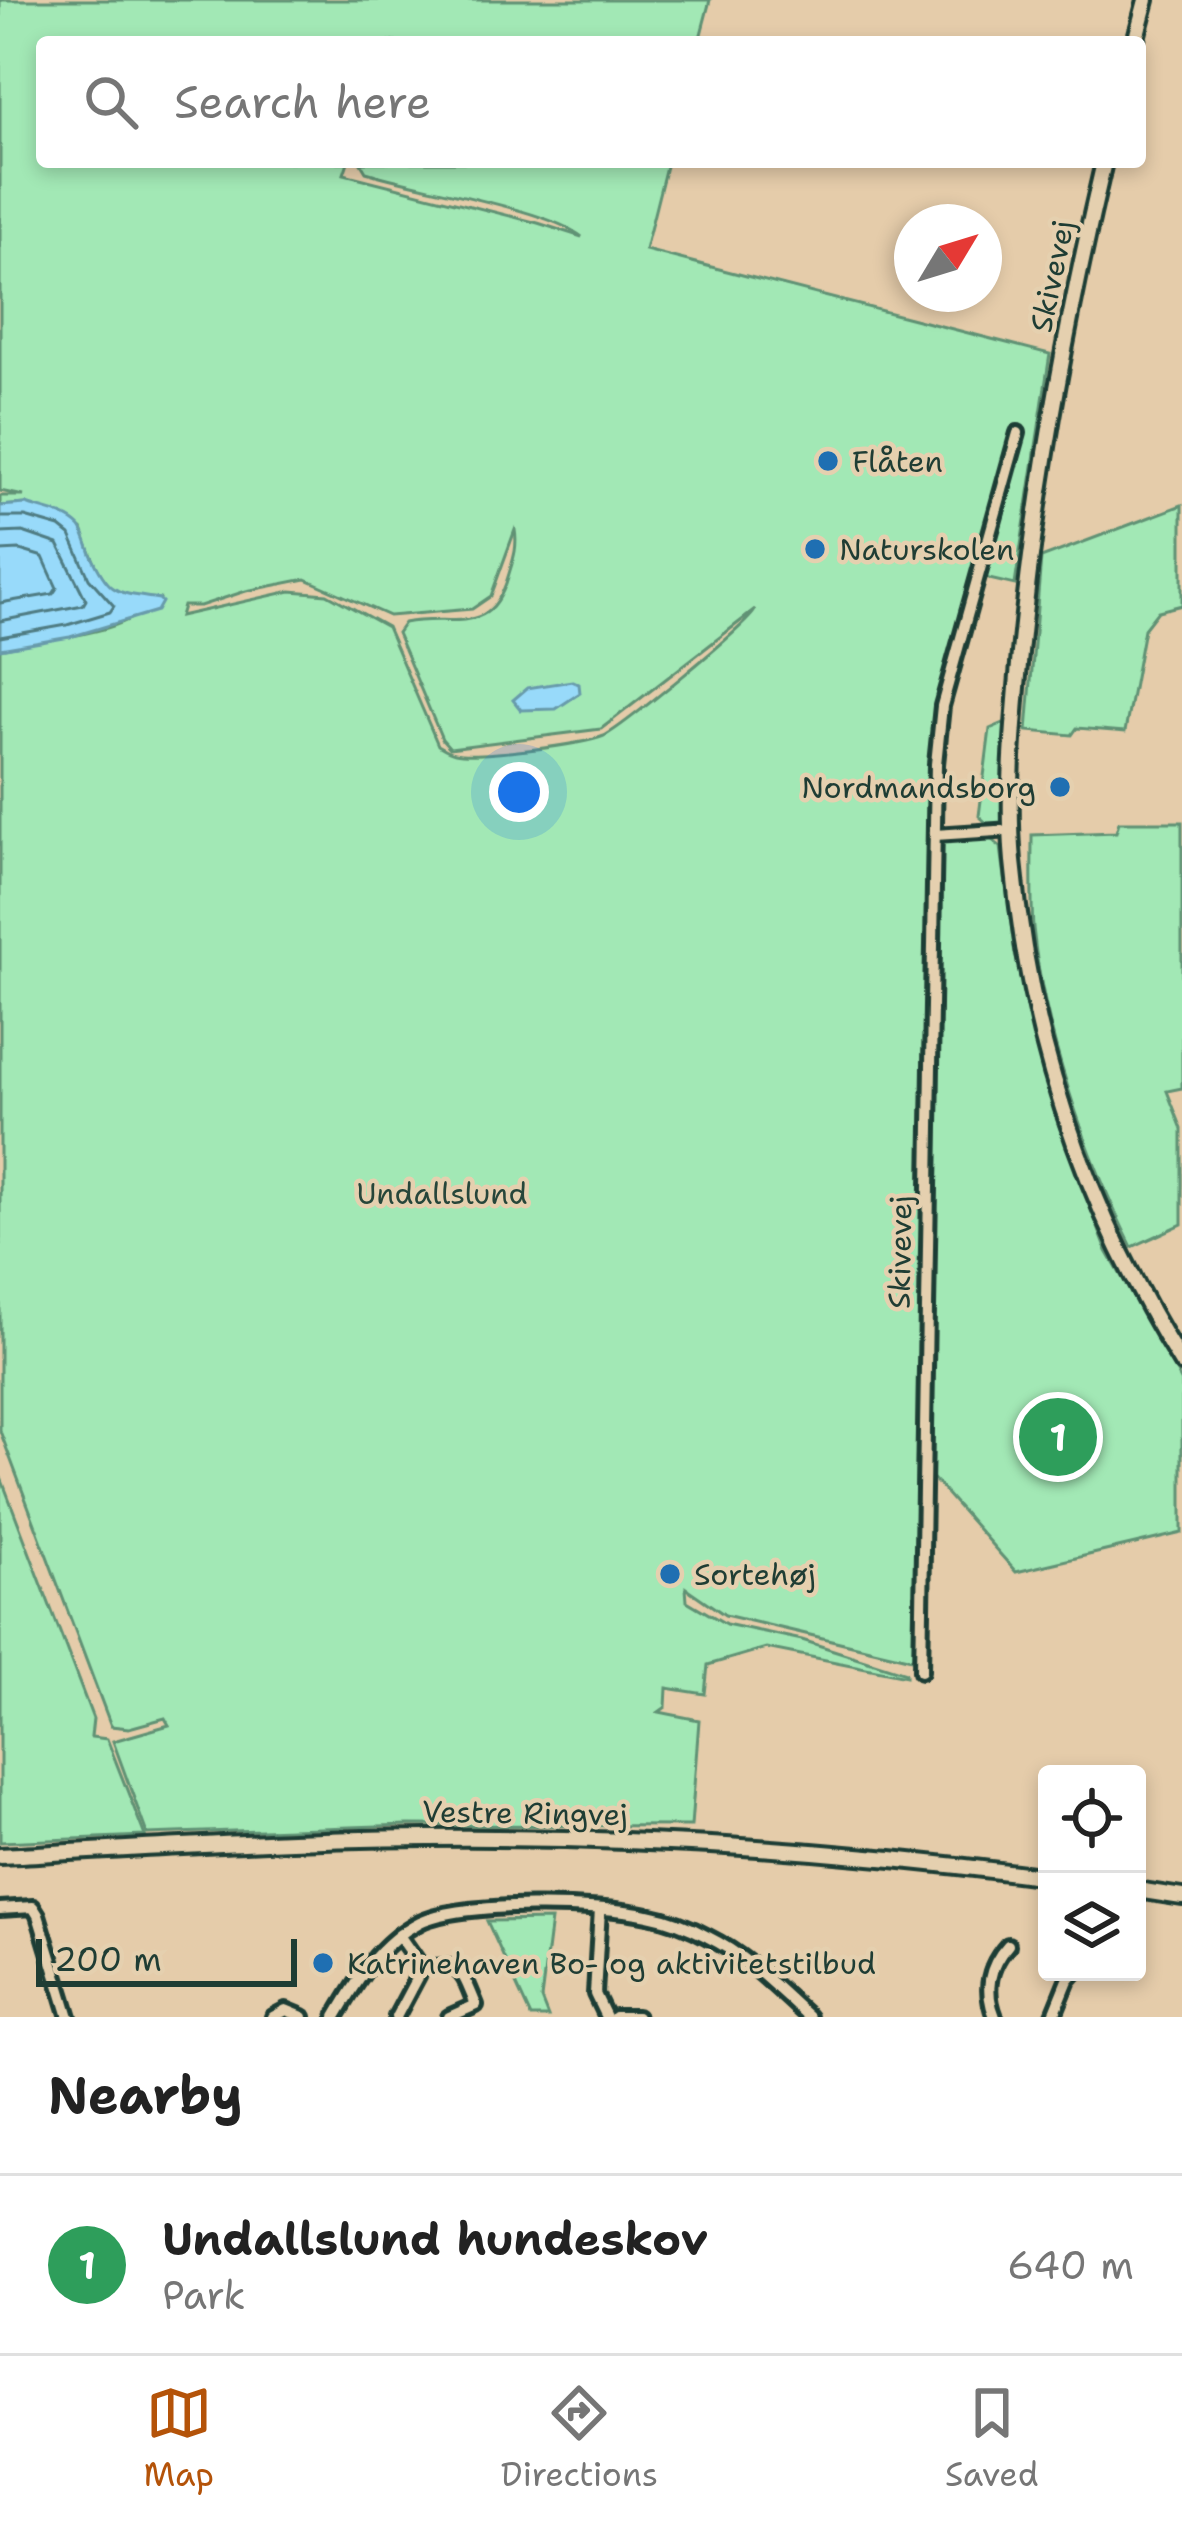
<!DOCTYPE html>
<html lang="en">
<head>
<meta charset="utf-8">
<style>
  body { margin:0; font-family:"Shantell Sans",sans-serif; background:#f6f6f6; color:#222 }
  .controls { position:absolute; right:36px; bottom:36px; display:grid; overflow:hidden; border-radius:12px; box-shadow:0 6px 18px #0003 }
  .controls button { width:108px; height:108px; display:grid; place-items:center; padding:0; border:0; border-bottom:3px solid #e0e0e0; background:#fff; color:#222; font:60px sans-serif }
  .compass { position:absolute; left:894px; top:204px; width:108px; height:108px; border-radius:50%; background:#fff; box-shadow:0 6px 18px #0003; rotate:52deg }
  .scale { position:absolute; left:36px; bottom:30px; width:261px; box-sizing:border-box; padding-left:12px; border:6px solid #1f3d34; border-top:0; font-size:33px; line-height:42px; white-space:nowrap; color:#1f3d34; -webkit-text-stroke:9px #e5d0af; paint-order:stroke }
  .you { position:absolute; left:519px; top:792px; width:42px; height:42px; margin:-30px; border:9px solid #fff; border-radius:50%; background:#1a73e8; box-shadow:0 0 0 18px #1a73e833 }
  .badge { display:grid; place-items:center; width:78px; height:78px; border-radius:50%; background:#b45309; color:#fff; font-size:39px; font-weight:700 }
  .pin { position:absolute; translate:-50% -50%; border:6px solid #fff; box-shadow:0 3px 12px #0006 }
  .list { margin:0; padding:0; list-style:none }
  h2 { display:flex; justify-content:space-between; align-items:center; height:156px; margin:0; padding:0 48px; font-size:51px }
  h2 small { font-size:39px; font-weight:400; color:#767676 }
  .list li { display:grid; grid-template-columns:78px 1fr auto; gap:36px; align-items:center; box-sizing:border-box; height:180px; padding:0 48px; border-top:3px solid #e0e0e0 }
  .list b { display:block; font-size:45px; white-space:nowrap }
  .list p { margin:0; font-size:39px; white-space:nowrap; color:#767676 }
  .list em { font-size:39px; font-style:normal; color:#767676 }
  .icon { flex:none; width:66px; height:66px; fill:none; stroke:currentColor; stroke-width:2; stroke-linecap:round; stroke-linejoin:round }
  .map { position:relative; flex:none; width:1182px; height:2017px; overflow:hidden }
  .search { position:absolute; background:#fff; box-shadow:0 6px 18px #0003; left:36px; right:36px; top:36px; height:132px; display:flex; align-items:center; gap:30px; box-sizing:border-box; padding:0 42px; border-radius:12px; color:#767676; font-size:45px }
  .sheet { height:336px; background:#fff }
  nav { display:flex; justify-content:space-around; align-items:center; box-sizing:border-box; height:168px; border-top:3px solid #e0e0e0; background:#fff; font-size:33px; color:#767676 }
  nav a { display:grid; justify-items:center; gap:6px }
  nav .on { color:#b45309 }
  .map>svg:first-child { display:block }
</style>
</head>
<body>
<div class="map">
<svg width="1182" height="2017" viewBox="0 0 1182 2017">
  <rect width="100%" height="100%" fill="#e5ccaa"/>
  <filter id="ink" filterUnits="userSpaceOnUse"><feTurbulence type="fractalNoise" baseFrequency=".00833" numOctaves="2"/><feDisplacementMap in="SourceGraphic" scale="24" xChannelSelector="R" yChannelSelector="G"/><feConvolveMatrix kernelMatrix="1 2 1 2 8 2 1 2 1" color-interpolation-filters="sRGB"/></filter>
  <g filter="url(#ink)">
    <!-- green -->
    <g fill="#a2e8b5" stroke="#609274" stroke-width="3" fill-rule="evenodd">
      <path d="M0,0H710L699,42H42V162H348L344,174L538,223L582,237C549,209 417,188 366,172L360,162H667L645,250L1050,354L1015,585L972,575L936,704L930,768L916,1660L725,1615L686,1588L687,1601L726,1624L802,1640L906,1673V1676L766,1648L708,1665L705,1694L667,1688L666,1707L659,1712L699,1720L691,1826L408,1825L147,1834L113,1741L169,1725L165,1718L129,1728L111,1726L0,1431V649C52,636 120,638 159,599C149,597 137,599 127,597C101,589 90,552 82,529L26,504L0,506V496H24L0,491ZM515,530C518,548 513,560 508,577C490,639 452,613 404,623L397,633L442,739L450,748L601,729L755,610C748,625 621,728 604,736C582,745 478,758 455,753C449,752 443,748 438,745L387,627L327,594L291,591L180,616L183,606H200L246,591L306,579L389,616L472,609L491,596Z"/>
      <path d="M1182,505V605L1158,611L1144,629L1125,732L1077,728L1072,735L1027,731L1041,558Z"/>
      <path d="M1006,722L1005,818L999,826L991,827L979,816L990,729Z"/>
      <path d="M1119,822H1182V1088L1167,1091L1182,1129V1224L1132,1247C1086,1156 1043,1028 1033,928C1031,897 1032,866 1032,835L1116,832Z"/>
      <path d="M991,839L1001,847L1015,954L1058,1123L1107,1251L1182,1382V1533L1016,1572L929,1474L939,842Z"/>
      <path d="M0,1475L93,1719L91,1737L107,1739L145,1836L0,1842Z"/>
      <path d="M551,1920L541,1999L548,2017H531L487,1921Z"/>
    </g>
    <!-- water -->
    <g fill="#98dafa" stroke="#689bab" stroke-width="3">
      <path d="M26,504C43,510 67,513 80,527C85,534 88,546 91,554C110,597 118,592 159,599L162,602L157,611L70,637L0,649V506Z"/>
      <path d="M572,681L579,684L580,693L556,709L521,710L513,700L527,688Z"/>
    </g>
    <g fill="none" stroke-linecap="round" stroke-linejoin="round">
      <!-- shore -->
      <g stroke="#4f7c83" stroke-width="3">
        <path d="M0,517H25L60,527L70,535L89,578L114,606L110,612L67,625L0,637"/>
        <path d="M0,533L23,532L58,544L86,600L83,605L0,621"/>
        <path d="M0,551L20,550L43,557L57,588L53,594L0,603"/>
      </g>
      <!-- minor casing -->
      <g stroke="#1f3d34" stroke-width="20">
        <g id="minor">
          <path d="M935,835L1012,830"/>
          <path d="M921,1671L936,764L942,706L1018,433"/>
          <path d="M0,1909L33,1907L38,1915L69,2017"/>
          <path d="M600,1909L595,1994L606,2017"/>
          <path d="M399,1935L422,1968C463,1963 461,1969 476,2005L449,2017"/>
          <path d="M273,2017L286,2010L303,2017"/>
          <path d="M336,2017C358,1979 379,1943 420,1922C461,1901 601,1904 648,1915C669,1919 690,1927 708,1937C747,1956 777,1988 809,2017"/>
          <path d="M396,2017L422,1968"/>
          <path d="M615,2017H637"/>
          <path d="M995,2017C984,1990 989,1966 1008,1945"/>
          <path d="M1053,2017L1068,1980L1075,1972"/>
        </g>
      </g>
      <!-- major casing -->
      <g stroke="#1f3d34" stroke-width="22">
        <g id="major">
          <path d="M1135,42L1146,0"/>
          <path d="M1104,162C1066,324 1036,487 1020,653C1014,721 1007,794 1013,861C1029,1041 1087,1211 1182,1364"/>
          <path d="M0,1856C143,1848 285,1839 428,1838C635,1836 842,1850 1047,1877"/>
          <path d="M1137,1890L1182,1897"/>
        </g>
      </g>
      <!-- minor -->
      <use href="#minor" stroke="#e5d0af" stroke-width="10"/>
      <!-- major -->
      <use href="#major" stroke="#e5d0af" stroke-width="14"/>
    </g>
  </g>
  <!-- markers -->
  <g fill="#1f6fb2" stroke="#e5d0af" stroke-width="4.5">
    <circle cx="828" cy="461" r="12"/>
    <circle cx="815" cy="549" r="12"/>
    <circle cx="1060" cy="787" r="12"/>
    <circle cx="670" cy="1574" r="12"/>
    <circle cx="323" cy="1963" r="12"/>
  </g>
  <g text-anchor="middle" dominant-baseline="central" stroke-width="9" stroke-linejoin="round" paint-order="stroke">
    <!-- street labels -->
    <g font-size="30" fill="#1f3d34" stroke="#e5d0af">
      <text transform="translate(1052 276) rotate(-78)">Skivevej</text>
      <text transform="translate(900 1252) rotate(-89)">Skivevej</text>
      <text transform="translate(525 1813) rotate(1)">Vestre Ringvej</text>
    </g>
    <!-- poi labels -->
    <g font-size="30" fill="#1f3d34" stroke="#e5d0af" text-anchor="start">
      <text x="852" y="461">Flåten</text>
      <text x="839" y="549">Naturskolen</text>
      <text x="1036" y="787" text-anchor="end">Nordmandsborg</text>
      <text x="694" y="1574">Sortehøj</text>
      <text x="347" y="1963">Katrinehaven Bo- og aktivitetstilbud</text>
    </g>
    <!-- park labels -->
    <g font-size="30" fill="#26463a" stroke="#e5d0af">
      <text x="442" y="1193">Undallslund</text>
    </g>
  </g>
</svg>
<div class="controls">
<button><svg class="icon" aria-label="locate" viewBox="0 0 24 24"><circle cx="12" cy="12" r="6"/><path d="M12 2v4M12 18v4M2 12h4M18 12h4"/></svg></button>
<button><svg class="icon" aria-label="layers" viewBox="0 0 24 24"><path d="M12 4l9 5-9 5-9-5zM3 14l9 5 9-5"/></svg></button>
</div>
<svg class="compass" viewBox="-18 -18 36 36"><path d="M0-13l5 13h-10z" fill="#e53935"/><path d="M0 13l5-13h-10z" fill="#767676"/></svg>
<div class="scale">200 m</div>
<div class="you"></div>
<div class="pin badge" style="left:1058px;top:1437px;background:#2e9e5b">1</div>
<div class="search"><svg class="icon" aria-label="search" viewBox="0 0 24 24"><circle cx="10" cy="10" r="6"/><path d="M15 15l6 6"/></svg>Search here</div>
</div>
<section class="sheet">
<h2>Nearby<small></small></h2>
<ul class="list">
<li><span class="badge" style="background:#2e9e5b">1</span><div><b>Undallslund hundeskov</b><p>Park</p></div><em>640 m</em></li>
</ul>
</section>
<nav>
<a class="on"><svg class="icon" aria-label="map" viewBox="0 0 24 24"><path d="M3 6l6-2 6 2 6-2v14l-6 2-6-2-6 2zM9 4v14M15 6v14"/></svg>Map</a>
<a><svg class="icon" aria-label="directions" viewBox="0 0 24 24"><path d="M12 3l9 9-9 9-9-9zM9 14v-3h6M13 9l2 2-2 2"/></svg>Directions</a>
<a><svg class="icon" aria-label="saved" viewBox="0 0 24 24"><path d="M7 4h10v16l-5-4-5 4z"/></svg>Saved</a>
</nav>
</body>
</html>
